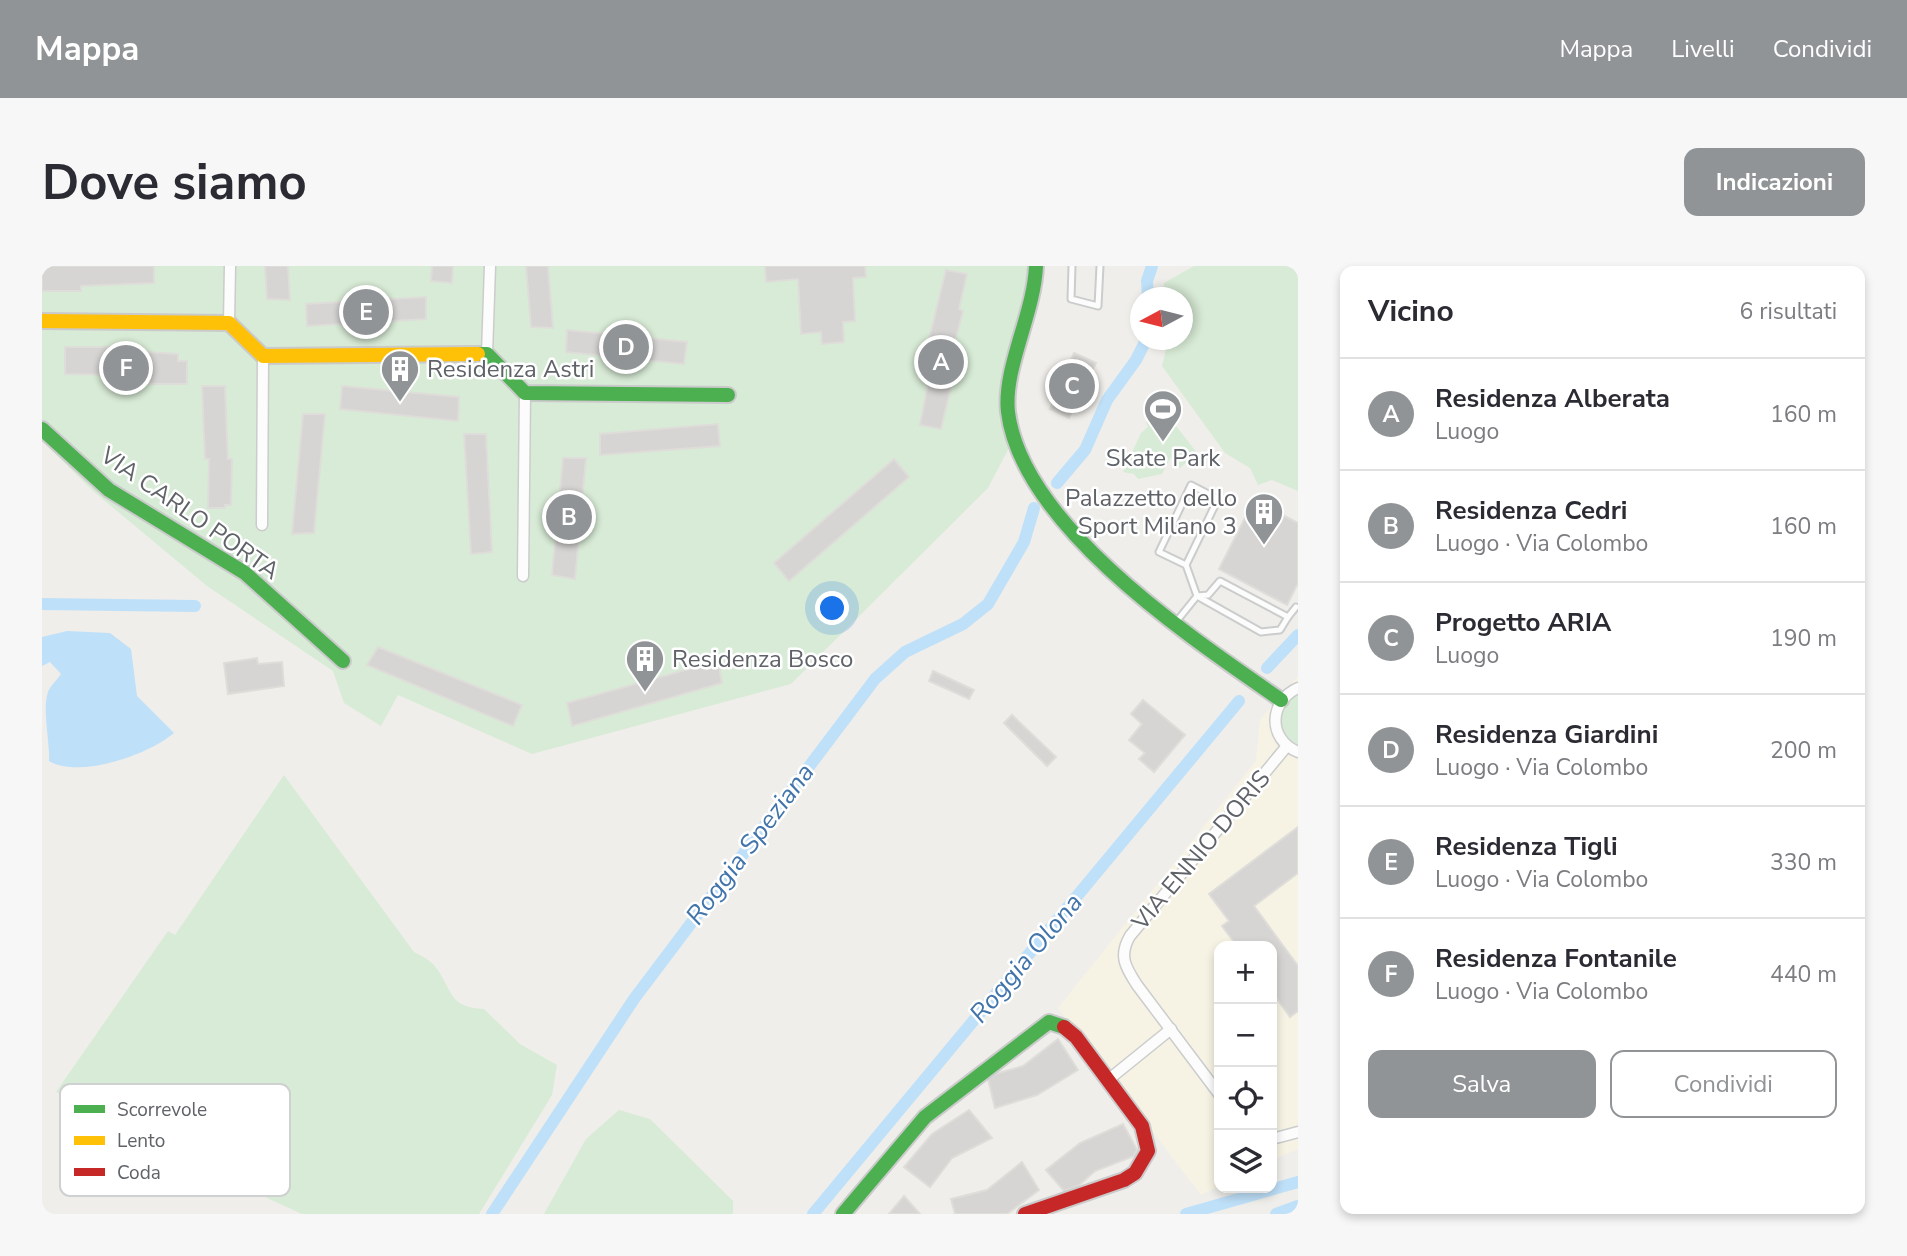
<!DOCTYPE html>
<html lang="it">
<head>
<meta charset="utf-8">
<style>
  body { margin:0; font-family:"Nunito Sans",sans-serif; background:#f7f7f7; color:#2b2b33 }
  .controls { position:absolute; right:21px; bottom:21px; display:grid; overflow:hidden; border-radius:14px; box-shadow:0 4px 10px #0003 }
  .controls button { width:63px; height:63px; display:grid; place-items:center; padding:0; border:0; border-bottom:2px solid #e1e1e2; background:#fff; color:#2b2b33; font:35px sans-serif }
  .compass { position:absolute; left:1088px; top:21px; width:63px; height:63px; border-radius:50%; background:#fff; box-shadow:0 4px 10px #0003; rotate:263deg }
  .you { position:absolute; left:791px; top:343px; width:24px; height:24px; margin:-18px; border:5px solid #fff; border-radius:50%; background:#1a73e8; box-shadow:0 0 0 10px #1a73e833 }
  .badge { display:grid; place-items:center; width:46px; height:46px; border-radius:50%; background:#919496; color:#fff; font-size:23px; font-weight:700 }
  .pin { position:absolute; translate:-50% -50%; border:4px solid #fff; box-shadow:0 2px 7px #0006 }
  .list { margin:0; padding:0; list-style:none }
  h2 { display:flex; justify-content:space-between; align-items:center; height:91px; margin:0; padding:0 28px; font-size:30px }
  h2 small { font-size:23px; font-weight:400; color:#7c7c81 }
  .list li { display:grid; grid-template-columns:46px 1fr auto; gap:21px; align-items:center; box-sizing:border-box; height:112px; padding:0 28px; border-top:2px solid #e1e1e2 }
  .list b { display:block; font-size:26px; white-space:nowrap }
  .list p { margin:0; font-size:23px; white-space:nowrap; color:#7c7c81 }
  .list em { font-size:23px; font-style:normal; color:#7c7c81 }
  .actions { display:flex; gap:14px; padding:21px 28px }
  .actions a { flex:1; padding:16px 0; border:2px solid #919496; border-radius:14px; text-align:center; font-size:24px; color:#919496 }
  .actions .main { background:#919496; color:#fff }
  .icon { flex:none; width:38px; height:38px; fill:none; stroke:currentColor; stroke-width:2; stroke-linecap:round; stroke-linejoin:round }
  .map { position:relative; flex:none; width:1256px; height:948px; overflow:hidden; border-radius:14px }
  header { display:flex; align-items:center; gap:42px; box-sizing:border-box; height:98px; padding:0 35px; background:#919496; color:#fff }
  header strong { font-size:33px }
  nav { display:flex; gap:38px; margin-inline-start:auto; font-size:24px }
  .intro { display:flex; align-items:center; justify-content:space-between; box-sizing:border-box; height:168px; padding:0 42px }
  h1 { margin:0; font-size:49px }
  .button { padding:18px 32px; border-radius:14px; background:#919496; color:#fff; font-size:24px; font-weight:700 }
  main { display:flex; gap:42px; padding:0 42px }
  aside { flex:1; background:#fff; border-radius:14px; box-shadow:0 4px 10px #0003 }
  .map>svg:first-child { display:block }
</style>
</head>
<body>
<header>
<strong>Mappa</strong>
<nav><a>Mappa</a><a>Livelli</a><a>Condividi</a></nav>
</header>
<div class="intro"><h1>Dove siamo</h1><a class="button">Indicazioni</a></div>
<main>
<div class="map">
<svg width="1256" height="948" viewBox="0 0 1256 948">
  <rect width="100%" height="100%" fill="#efeeea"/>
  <!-- commercial -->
  <path fill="#f7f3e4" d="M1256,410V883L1230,894V680H1177V920L1159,929L1016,742L1214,495L1218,454Z"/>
  <!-- green -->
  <g fill="#d8ebd6">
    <path d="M0,0H987L961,117L968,180L946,222L749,418L490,488L356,429L339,460L302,437L291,405L165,320L51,225L0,175Z"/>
    <path d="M1152,0H1256V225L1230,214L1216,219L1208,202L1183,187L1120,100L1126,74H1140V32L1121,31L1122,17Z"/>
    <path d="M1121,143L1155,187L1138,202L1129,191L1120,208L1096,213L1092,208L1081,206L1099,167L1106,161L1104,156Z"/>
    <path d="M1256,428V480C1234,469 1234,439 1256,428Z"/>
    <path d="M242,509L372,686C378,689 386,693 391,698C412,722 403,741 442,743L478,778L515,799L510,829L437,948H260L210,925L209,908L14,826L126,665L133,669Z"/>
    <path d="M577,844L608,853L691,935V948H502L544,873Z"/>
  </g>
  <!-- water -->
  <path fill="#bfe0f9" d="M25,365L68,367L89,383L95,430L132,467C106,489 37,513 7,495C8,476 0,443 6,426C8,420 15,414 19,408L8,396L0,400V371Z"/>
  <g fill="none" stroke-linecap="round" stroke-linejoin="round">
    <!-- canal -->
    <g stroke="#bfe0f9" stroke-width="12">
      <path d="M1106,32L1105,15L1110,0"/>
      <path d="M1015,217L1043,184L1065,134L1094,94L1104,74"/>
      <path d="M0,338L153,340"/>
      <path d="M1225,402L1256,369"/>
      <path d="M450,948L592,733L833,413L863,386L921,358L946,338L982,276L992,242"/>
      <path d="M771,948L1197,435"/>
      <path d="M1144,948L1256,916"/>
      <path d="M1234,948L1256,940"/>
    </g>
  </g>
  <!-- building -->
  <g fill="#d6d5d3" stroke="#deddd9" stroke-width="2">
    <path d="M0,0H112V17L39,20V25H0Z"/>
    <path d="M223,0H246L248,34L225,33Z"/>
    <path d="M390,0H411L410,17L389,15Z"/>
    <path d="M484,0H506L511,62L489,61Z"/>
    <path d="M723,0H823L824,11L811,12L813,55L801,56L802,76L780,78L779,66L759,68L756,13L724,16Z"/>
    <path d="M904,4L925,8L917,43L921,45L912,80L916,81L908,116L910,117L899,163L878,159L887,112L883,110L891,75L887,73Z"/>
    <path d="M384,31V53L265,60L264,38Z"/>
    <path d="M525,64L645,76L642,98L524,86Z"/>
    <path d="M23,81H74V84L136,88V95H145V118H108V113H72V109L23,108Z"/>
    <path d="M1032,87L1054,97L1027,152L1008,143Z"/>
    <path d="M160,120H183L186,193H190L189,239H183V242H166L167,193H163Z"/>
    <path d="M300,120L417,131L416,155L298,143Z"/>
    <path d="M261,148H283L272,267L250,268Z"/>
    <path d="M676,158L678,180L558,189V168Z"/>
    <path d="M422,168H444L450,286L429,288Z"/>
    <path d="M521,192H544L533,313L510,309Z"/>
    <path d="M852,193L867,211L747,315L732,297Z"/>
    <path d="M1212,234L1256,257V317L1245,339L1177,303Z"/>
    <path d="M336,381L480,439L471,460L325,399Z"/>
    <path d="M215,392L216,398L240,396L242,420L186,428L182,397Z"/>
    <path d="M676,395L680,417L530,460L525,437Z"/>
    <path d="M891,405L932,424L927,433L887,415Z"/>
    <path d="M1101,434L1143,469L1112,506L1097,493L1103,487L1087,474L1100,458L1089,448Z"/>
    <path d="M970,449L1014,491L1005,500L962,457Z"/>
    <path d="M1256,561V607L1212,640L1256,700V745L1248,751L1230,726V680H1195L1180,660L1187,655L1167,628Z"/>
    <path d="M1016,773L1036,804L995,829L953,842L946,813L953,808L981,800Z"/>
    <path d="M927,844L950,872L910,892L888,921L862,901L890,868Z"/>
    <path d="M1081,858L1095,884L1092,890L1053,905L1036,920L1022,925L1004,904L1038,877Z"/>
    <path d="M980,896L997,924L965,948H913L909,933L945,924Z"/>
    <path d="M862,930L878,948H847Z"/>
  </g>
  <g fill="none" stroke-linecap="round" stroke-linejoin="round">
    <!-- lane casing -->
    <g stroke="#cbcccc" stroke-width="9">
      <g id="lane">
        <path d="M1030,0L1029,33L1056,40L1058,0"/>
        <path d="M1246,351L1254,341"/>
        <path d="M1134,356L1155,330L1166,329L1178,315L1246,351L1238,364L1219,366L1155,330L1144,299L1176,233L1149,219L1117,286L1144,299"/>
      </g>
    </g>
    <!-- street casing -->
    <g stroke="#cbcccc" stroke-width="13">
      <g id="street">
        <path d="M187,57L188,0"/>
        <path d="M445,88L448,0"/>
        <path d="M220,259L221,90"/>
        <path d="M481,310L483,127"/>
        <path d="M1256,422C1227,435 1225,473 1256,486"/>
        <path d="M1066,814L1129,763"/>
        <path d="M1177,828L1095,719C1084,702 1076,690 1088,670L1245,480"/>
        <path d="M1230,873L1256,866"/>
      </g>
    </g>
    <!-- fast casing -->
    <g stroke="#cacacb" stroke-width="18">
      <g id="fast">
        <path d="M994,0C992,48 961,103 966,146C980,260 1151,373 1239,434"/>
        <path d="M436,88H445L483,127L686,129"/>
        <path d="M0,163L67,224L203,307L301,395"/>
        <path d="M801,948L883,851L1007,756L1022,761"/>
      </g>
    </g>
    <!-- slow casing -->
    <g stroke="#cacacb" stroke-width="18">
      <path id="slow" d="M0,55L187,57L221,90L436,88"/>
    </g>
    <!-- jam casing -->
    <g stroke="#cacacb" stroke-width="18">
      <path id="jam" d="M983,948L1082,914L1093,907L1106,885L1100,860L1034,771L1022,761"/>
    </g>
    <!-- lane -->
    <use href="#lane" stroke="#fdfcfc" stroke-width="5"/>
    <!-- street -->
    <use href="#street" stroke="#fdfcfc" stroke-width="10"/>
    <!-- fast -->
    <use href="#fast" stroke="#4caf50" stroke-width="14"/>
    <!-- slow -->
    <use href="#slow" stroke="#ffc107" stroke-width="14"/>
    <!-- jam -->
    <use href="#jam" stroke="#c62828" stroke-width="14"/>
  </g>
  <!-- icons -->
  <defs>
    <g id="building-pin" transform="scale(2.0125)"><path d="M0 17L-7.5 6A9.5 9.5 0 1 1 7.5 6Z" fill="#919496" stroke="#fff"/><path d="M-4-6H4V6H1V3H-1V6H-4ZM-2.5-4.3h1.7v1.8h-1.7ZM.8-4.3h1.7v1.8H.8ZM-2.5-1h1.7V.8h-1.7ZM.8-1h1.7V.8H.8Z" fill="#fff"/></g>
    <g id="stadium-pin" transform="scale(2.0125)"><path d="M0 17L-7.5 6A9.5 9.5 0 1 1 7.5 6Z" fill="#919496" stroke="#fff"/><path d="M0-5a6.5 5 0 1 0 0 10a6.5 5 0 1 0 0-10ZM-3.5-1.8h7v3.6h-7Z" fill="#fff"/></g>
  </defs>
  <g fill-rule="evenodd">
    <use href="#building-pin" x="358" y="103"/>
    <use href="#stadium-pin" x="1121" y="143"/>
    <use href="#building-pin" x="1222" y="246"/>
    <use href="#building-pin" x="603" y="393"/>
  </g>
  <g text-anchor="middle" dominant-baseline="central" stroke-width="5" stroke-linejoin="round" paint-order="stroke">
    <!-- poi labels -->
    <g font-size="24" fill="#5f6368" stroke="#fff" text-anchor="start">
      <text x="385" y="103">Residenza Astri</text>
      <text x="1121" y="192" text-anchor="middle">Skate Park</text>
      <text x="1195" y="232" text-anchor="end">Palazzetto dello<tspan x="1195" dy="28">Sport Milano 3</tspan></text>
      <text x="630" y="393">Residenza Bosco</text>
    </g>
    <!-- street labels -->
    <g font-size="24" fill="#5f6368" stroke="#fff">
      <text transform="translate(148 247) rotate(35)">VIA CARLO PORTA</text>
      <text transform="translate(1159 584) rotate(-50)">VIA ENNIO DORIS</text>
    </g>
    <!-- water labels -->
    <g font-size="26" font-style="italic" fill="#4174aa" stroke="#fff">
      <text transform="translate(708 578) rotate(-53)">Roggia Speziana</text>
      <text transform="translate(984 692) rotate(-50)">Roggia Olona</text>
    </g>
  </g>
  <!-- legend -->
  <rect x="18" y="818" width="230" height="112" rx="10" fill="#fff" stroke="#cfd0d2" stroke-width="2"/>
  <rect x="32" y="839" width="31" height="8" fill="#4caf50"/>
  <rect x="32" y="870" width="31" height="9" fill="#ffc107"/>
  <rect x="32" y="902" width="31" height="8" fill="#c62828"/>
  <g font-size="19" fill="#5f6368">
    <text x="75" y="850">Scorrevole</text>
    <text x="75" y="881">Lento</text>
    <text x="75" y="913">Coda</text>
  </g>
</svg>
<div class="controls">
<button>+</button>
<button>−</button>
<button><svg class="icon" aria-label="locate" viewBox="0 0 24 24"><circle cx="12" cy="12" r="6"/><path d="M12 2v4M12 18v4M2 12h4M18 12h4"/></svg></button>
<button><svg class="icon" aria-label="layers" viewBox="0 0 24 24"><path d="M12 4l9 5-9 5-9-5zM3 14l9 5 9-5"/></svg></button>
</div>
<svg class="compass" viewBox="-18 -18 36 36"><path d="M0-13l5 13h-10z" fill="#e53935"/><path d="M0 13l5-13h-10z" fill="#7c7c81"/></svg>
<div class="you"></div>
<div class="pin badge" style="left:899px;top:96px">A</div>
<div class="pin badge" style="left:527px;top:251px">B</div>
<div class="pin badge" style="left:1030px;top:120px">C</div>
<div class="pin badge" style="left:584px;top:81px">D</div>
<div class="pin badge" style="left:324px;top:46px">E</div>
<div class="pin badge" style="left:84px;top:102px">F</div>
</div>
<aside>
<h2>Vicino<small>6 risultati</small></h2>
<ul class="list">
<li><span class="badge">A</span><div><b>Residenza Alberata</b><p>Luogo</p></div><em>160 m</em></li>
<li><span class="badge">B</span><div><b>Residenza Cedri</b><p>Luogo · Via Colombo</p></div><em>160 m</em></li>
<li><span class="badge">C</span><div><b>Progetto ARIA</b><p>Luogo</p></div><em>190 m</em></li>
<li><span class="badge">D</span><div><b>Residenza Giardini</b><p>Luogo · Via Colombo</p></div><em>200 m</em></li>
<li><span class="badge">E</span><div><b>Residenza Tigli</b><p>Luogo · Via Colombo</p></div><em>330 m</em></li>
<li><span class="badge">F</span><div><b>Residenza Fontanile</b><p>Luogo · Via Colombo</p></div><em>440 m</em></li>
</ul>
<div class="actions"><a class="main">Salva</a><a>Condividi</a></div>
</aside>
</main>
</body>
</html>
